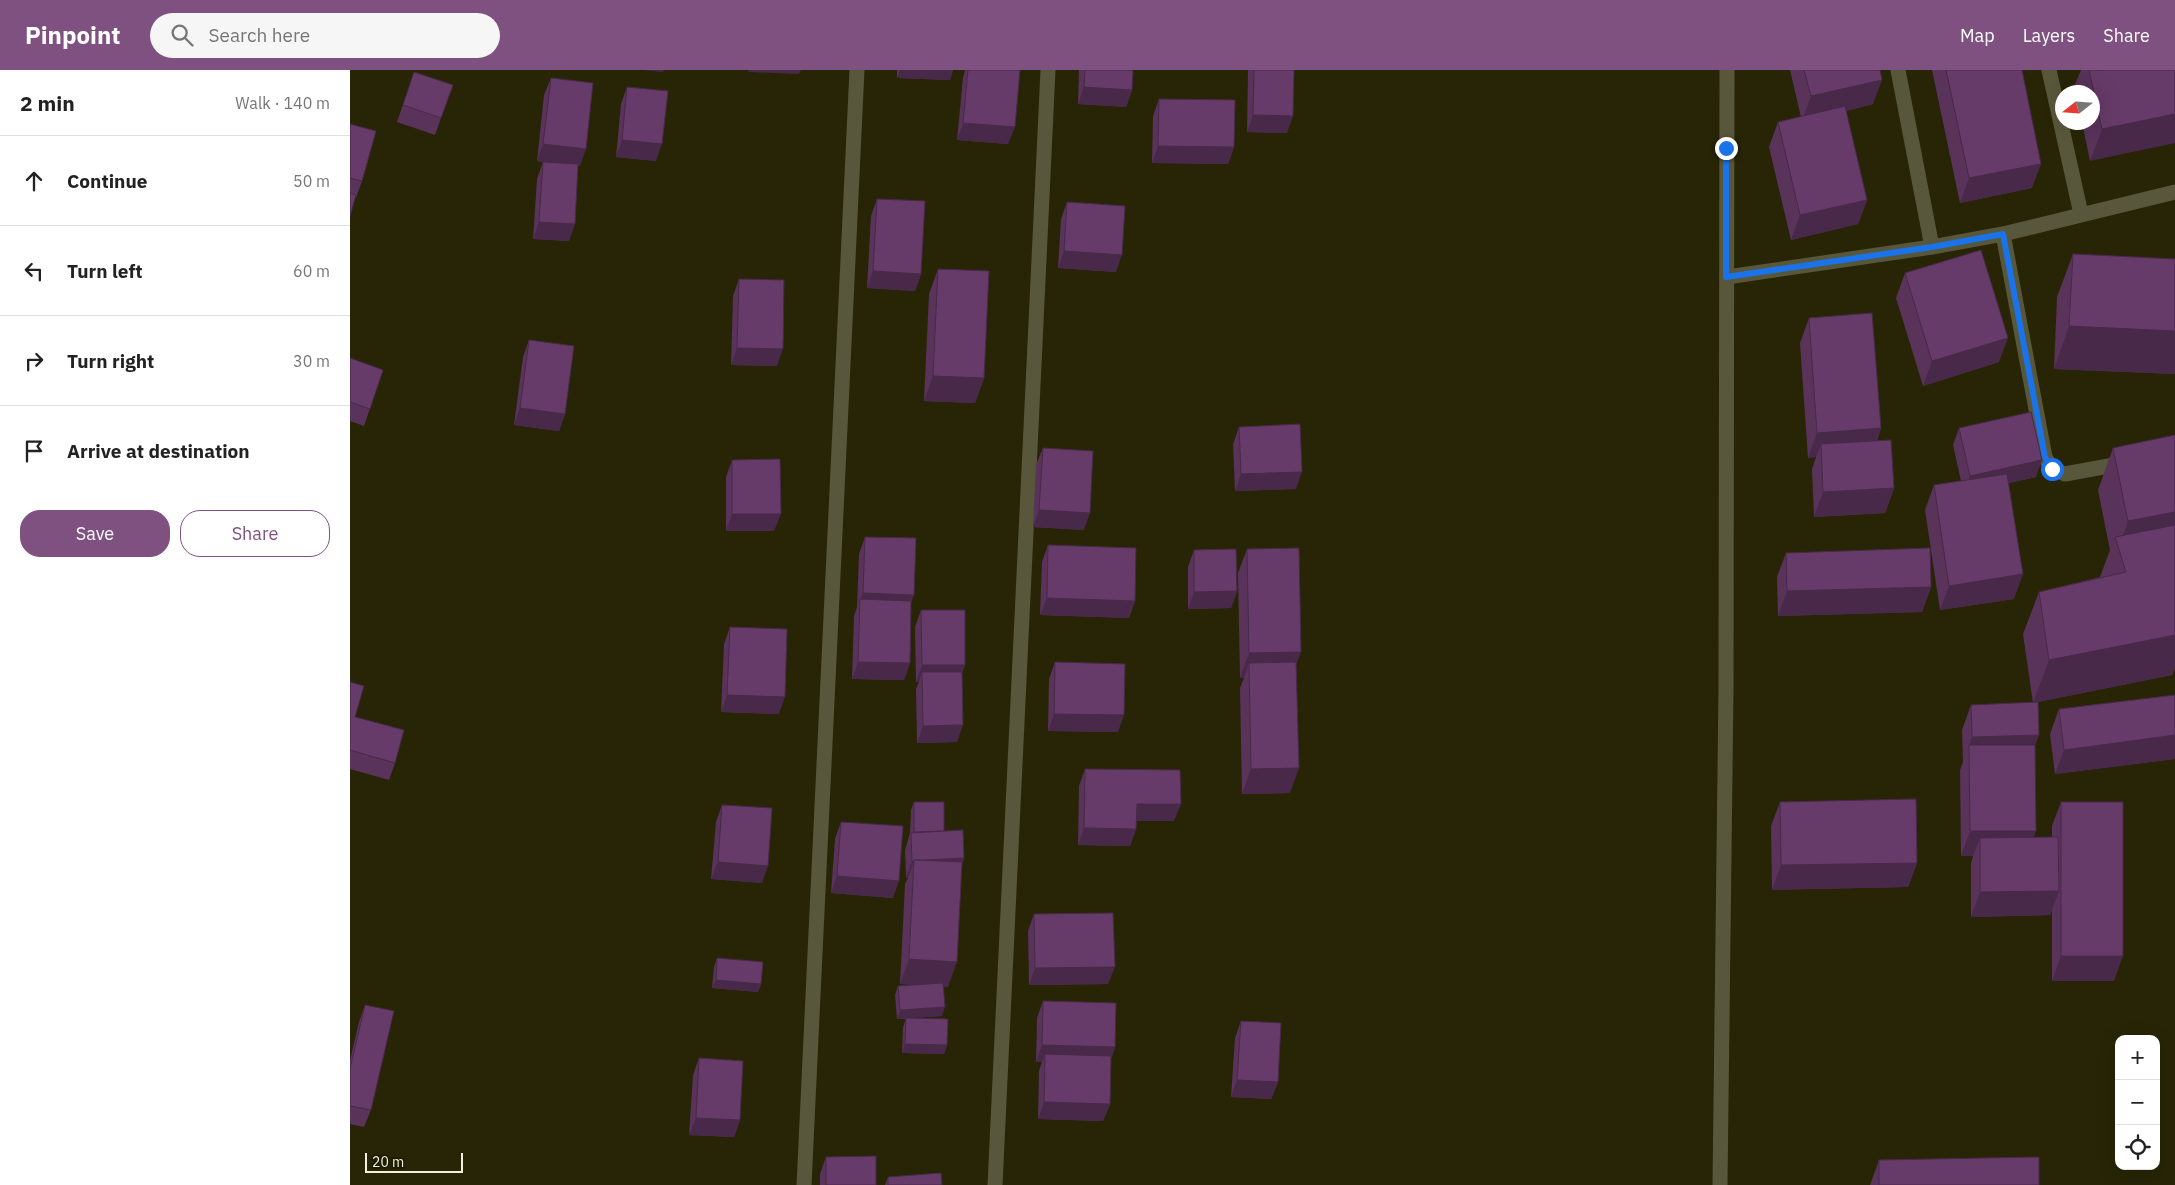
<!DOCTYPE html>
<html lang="en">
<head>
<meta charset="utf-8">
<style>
  body { margin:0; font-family:"IBM Plex Sans",sans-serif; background:#f6f6f6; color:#222 }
  .controls { position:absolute; right:15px; bottom:15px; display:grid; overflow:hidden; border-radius:10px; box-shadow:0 5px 20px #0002 }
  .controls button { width:45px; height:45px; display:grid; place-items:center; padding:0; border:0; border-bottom:1px solid #e0e0e0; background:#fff; color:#222; font:25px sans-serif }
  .compass { position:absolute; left:1705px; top:15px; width:45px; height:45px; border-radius:50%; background:#fff; box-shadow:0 5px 20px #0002; rotate:253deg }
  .scale { position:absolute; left:15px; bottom:12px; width:98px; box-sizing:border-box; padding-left:5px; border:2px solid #f1f0de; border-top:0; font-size:14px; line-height:18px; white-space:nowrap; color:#f1f0de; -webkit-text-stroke:4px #1e1c00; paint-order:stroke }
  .stop { position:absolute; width:15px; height:15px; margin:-11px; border:4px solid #1a73e8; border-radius:50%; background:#fff }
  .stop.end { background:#1a73e8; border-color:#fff; box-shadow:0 1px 5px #0008 }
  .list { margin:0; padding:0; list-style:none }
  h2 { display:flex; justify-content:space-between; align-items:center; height:65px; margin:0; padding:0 20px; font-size:21px }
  h2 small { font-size:16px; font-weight:400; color:#767676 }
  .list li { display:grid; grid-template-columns:32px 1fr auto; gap:15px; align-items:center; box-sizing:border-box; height:90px; padding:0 20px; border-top:1px solid #e0e0e0 }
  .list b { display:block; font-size:19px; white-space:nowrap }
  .list em { font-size:16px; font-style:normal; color:#767676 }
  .actions { display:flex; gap:10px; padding:15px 20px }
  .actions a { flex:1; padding:11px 0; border:1px solid #7f5181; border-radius:20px; text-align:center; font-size:18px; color:#7f5181 }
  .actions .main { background:#7f5181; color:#fff }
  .icon { flex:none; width:28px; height:28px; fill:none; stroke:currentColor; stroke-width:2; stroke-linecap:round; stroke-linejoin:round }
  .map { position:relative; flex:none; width:1825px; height:1115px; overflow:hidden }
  header { display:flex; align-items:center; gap:30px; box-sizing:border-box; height:70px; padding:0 25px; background:#7f5181; color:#fff }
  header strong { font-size:24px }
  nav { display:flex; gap:28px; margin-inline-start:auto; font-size:18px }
  .search { width:350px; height:45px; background:#f6f6f6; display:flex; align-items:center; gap:12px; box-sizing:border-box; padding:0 18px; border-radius:28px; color:#767676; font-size:19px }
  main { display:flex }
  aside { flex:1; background:#fff }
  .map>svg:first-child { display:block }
</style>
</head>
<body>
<header>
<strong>Pinpoint</strong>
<div class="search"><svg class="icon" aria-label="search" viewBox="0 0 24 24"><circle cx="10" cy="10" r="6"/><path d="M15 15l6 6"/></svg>Search here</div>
<nav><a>Map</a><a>Layers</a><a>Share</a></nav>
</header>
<main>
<aside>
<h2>2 min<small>Walk · 140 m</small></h2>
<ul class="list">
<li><svg class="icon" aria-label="ahead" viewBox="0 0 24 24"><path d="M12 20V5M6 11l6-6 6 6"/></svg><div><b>Continue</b></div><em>50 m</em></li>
<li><svg class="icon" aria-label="left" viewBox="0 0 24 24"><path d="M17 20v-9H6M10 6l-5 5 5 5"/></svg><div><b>Turn left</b></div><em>60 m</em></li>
<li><svg class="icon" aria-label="right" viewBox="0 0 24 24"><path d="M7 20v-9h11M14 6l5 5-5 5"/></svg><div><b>Turn right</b></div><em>30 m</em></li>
<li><svg class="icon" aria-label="arrive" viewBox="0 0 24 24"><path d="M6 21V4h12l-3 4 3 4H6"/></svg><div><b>Arrive at destination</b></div></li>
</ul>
<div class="actions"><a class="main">Save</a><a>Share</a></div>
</aside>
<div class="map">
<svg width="1825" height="1115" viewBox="0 0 1825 1115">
  <rect width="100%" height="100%" fill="#272506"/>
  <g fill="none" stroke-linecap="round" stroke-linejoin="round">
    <!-- minor -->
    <g stroke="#58573c" stroke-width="15">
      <path d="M1548,0L1582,177"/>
      <path d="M1699,0L1731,144"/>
      <path d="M1653,164L1695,387L1702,399L1715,404L1775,393"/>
      <path d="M1377,207L1582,177L1653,164L1825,122"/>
      <path d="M454,1115L507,0"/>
      <path d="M645,1115L698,0"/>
      <path d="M1370,1115L1376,618L1377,0"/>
    </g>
  </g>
  <!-- wall -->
  <g fill="#59335a">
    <path d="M547,0H603L600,10L547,8Z"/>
    <path d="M615,0H670L658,74L607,70L613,8Z"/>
    <path d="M729,0H783L782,20L776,37L728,34Z"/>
    <path d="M898,0H944L937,63L897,62Z"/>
    <path d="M1440,0H1530L1523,34L1496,41L1517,130L1508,154L1441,170L1419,77L1428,52L1451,47Z"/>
    <path d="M1582,0H1672L1682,118L1610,133Z"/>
    <path d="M1731,0H1825L1740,91L1732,52H1742V22H1726L1724,17Z"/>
    <path d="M64,2L91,48L85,65L47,52Z"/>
    <path d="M201,8L230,96H228L219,171L183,169L187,109L193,92H194L187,91L194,25Z"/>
    <path d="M277,17L306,91L266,87L271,34Z"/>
    <path d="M809,29L884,77L878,94L802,93L803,46Z"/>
    <path d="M0,54L12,111L6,128H5L0,146Z"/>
    <path d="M527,129L571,204L565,221L517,218L521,146Z"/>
    <path d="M717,132L766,202L708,198L711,149Z"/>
    <path d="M1723,184L1825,189V304L1704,299L1707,227Z"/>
    <path d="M588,199L634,308L625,333L574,331L579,224Z"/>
    <path d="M1555,203L1649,292L1573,316L1546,228Z"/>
    <path d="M389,209L427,296L381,295L383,226Z"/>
    <path d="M1459,248L1531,358L1527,371L1544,418L1535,443L1464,447L1462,399L1466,387L1458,388L1450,273Z"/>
    <path d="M179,270L215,344L209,361L164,355L173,287Z"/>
    <path d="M0,288L33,300L14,356L0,351Z"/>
    <path d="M889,357L946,419L885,421L883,374Z"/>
    <path d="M1609,358L1686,407L1659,413L1664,529L1590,540L1575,440L1584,415L1611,411L1603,375Z"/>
    <path d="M1825,365V598L1822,605L1683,633L1685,676L1683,768L1702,767V756L1711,732L1764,911H1702V840L1700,845L1621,847V793L1623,786H1611L1610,700L1613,692L1612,660L1621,635L1683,633L1673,564L1689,522L1750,507L1760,480L1748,420L1763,378Z"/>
    <path d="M693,378L734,460L683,457L686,395Z"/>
    <path d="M382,390L424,461H376V407Z"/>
    <path d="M515,467L561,534L560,593L554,610L502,609L504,546L507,537L509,484Z"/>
    <path d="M698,475L785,531L779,548L690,545L692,492Z"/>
    <path d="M897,479L946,595L940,723L892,724L890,618L894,608H890L888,503Z"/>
    <path d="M844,480L887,521L881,538L838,539V497Z"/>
    <path d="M1436,483L1581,517L1572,542L1428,546L1427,507Z"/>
    <path d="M571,540L615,595L612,603L607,672L567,673L566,619L569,612H566L565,557Z"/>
    <path d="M380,557L429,644L371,642L374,574Z"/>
    <path d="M705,592L768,662L698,661L699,609Z"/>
    <path d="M0,612L5,647L45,693L39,710L0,699Z"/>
    <path d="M1825,625V689L1705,704L1700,664L1709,639Z"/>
    <path d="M735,699L824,751H786V759L780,776L728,775L729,716Z"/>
    <path d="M564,732L594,761L614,788L612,795L598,917L594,916L592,946L560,948L597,975L594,984L552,983L553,957L556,949H547L545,925L548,916L568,915L550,914L555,814L558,808H556L555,780L560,763L561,740Z"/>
    <path d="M1430,732L1567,793L1558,817L1422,820L1421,756Z"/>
    <path d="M372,735L412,813L361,809L366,752Z"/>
    <path d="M491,752L543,828L481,823L485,769Z"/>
    <path d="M684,844L758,914L679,915L678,861Z"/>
    <path d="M367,888L411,914L408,922L362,918L364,897Z"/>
    <path d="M693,931L765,977L761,989L760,1034L753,1051L688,1049L689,1001L692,992H686L687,948Z"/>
    <path d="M15,935L21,1040L14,1057L0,1054V990L9,952Z"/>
    <path d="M891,951L928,1012L921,1029L881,1027L885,968Z"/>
    <path d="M349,988L390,1050L384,1067L339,1065L343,1005Z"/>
    <path d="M476,1087L526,1115H470V1104Z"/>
    <path d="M1529,1090L1689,1115H1520Z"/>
    <path d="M538,1107L592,1115H535Z"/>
  </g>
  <!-- shaded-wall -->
  <g fill="#48294a">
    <path d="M294,0H314L313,2Z"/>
    <path d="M399,0H451L449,4L398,2Z"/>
    <path d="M550,0H603L600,10L547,8Z"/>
    <path d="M1532,10L1523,34L1452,51L1461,26Z"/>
    <path d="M734,17L782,20L776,37L728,34Z"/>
    <path d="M1825,44V73L1740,91L1752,59Z"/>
    <path d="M903,45L943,46L937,63L897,62Z"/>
    <path d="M613,53L665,57L658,74L607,70Z"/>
    <path d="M272,70L312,74L306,91L266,87Z"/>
    <path d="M193,74L236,79L230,96L187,91Z"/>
    <path d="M808,76L884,77L878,94L802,93Z"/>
    <path d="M1691,94L1682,118L1610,133L1619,108Z"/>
    <path d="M1517,130L1508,154L1441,170L1450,145Z"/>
    <path d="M189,152L225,154L219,171L183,169Z"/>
    <path d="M714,181L772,185L766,202L708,198Z"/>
    <path d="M523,201L571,204L565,221L517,218Z"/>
    <path d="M1719,256L1825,261V304L1704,299Z"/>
    <path d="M1658,268L1649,292L1573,316L1582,291Z"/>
    <path d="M387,278L433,279L427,296L381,295Z"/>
    <path d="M583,306L634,308L625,333L574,331Z"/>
    <path d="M170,338L215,344L209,361L164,355Z"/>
    <path d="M1531,358L1522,382L1471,374L1466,387L1458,388L1467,363Z"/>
    <path d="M1692,390L1686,407L1614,423L1620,406Z"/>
    <path d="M952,402L946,419L885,421L891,404Z"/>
    <path d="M1544,418L1535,443L1464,447L1473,422Z"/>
    <path d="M689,440L740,443L734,460L683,457Z"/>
    <path d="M1825,442V481L1769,478L1778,451Z"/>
    <path d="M382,444H431L424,461H376Z"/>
    <path d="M1673,504L1664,529L1590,540L1599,516Z"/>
    <path d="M1581,517L1572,542L1428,546L1437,521Z"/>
    <path d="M887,521L881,538L838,539L844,522Z"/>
    <path d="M513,523L564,525L558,542L510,532Z"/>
    <path d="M697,528L785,531L779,548L690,545Z"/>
    <path d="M1825,565V598L1822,605L1683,633L1699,590Z"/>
    <path d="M951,582L942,606L899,593L894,608H890L899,583Z"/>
    <path d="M508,592L560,593L554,610L502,609Z"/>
    <path d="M572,595H615L609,612L572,602L569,612H566Z"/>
    <path d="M377,625L435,627L429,644L371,642Z"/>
    <path d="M704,644L774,645L768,662L698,661Z"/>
    <path d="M613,655L607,672L567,673L573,656Z"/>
    <path d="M1689,665L1680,690L1619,675L1613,692L1622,667Z"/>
    <path d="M1825,665V689L1705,704L1714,680Z"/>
    <path d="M949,698L940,723L892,724L901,699Z"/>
    <path d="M787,734H831L824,751H780Z"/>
    <path d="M734,758L786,759L780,776L728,775Z"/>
    <path d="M1620,761H1686L1677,786L1630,768L1623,786H1611Z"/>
    <path d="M614,788L608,805L564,791Z"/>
    <path d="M562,791H564L558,808H556Z"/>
    <path d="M368,792L418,796L412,813L361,809Z"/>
    <path d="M1567,793L1558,817L1422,820L1431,795Z"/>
    <path d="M487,806L549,811L543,828L481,823Z"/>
    <path d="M1709,821L1700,845L1621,847L1630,822Z"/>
    <path d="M1711,886H1773L1764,911H1702Z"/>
    <path d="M559,889L607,892L598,917L550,914Z"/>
    <path d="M765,897L758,914L679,915L685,898Z"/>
    <path d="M366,910L411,914L408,922L362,918Z"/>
    <path d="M595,937L592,946L547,949L550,940Z"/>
    <path d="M555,974L597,975L594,984L552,983Z"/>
    <path d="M692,975L765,977L759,994L695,984L692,992H686Z"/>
    <path d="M887,1010L928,1012L921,1029L881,1027Z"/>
    <path d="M694,1032L760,1034L753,1051L688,1049Z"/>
    <path d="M346,1048L390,1050L384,1067L339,1065Z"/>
  </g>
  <!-- building -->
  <g fill="#673b69" stroke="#48294a">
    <path d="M618,0H670L665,57L613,53Z"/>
    <path d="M735,0H783L782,20L734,17Z"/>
    <path d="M904,0H944L943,46L903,45Z"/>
    <path d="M1454,0H1530L1532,10L1461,26Z"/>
    <path d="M1596,0H1672L1691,94L1619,108Z"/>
    <path d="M1739,0H1825V44L1752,59Z"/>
    <path d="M64,2L103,15L91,48L53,35Z"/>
    <path d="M201,8L243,13L236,79L193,74Z"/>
    <path d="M277,17L318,21L312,74L272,70Z"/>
    <path d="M809,29L885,30L884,77L808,76Z"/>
    <path d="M1495,36L1517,130L1450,145L1428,52Z"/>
    <path d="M0,54L26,61L12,111L0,108Z"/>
    <path d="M193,92L228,94L225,154L189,152Z"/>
    <path d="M0,123L6,125L0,146Z"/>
    <path d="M527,129L575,131L571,204L523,201Z"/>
    <path d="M717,132L775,136L772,185L714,181Z"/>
    <path d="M1631,180L1658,268L1582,291L1555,203Z"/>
    <path d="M1723,184L1825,189V261L1719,256Z"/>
    <path d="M588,199L639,201L634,308L583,306Z"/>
    <path d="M389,209L434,210L433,279L387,278Z"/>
    <path d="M1522,243L1531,358L1467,363L1459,248Z"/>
    <path d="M179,270L224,276L215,344L170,338Z"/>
    <path d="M0,288L33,300L20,339L0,332Z"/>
    <path d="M1681,342L1692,390L1620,406L1609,358Z"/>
    <path d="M950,354L952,402L891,404L889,357Z"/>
    <path d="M1825,365V442L1778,451L1763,378Z"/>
    <path d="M1541,370L1544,418L1473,422L1471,374Z"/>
    <path d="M693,378L743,381L740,443L689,440Z"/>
    <path d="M430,389L431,444H382V390Z"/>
    <path d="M1657,404L1673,504L1599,516L1584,415Z"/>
    <path d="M1825,455V565L1699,590L1689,522L1776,502L1765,467Z"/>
    <path d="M515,467L566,468L564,525L513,523Z"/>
    <path d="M698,475L786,478L785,531L697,528Z"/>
    <path d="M949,478L951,582L899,583L897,479Z"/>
    <path d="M1580,478L1581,517L1437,521L1436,483Z"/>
    <path d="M886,479L887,521L844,522V480Z"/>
    <path d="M510,529L561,531L560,593L508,592Z"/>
    <path d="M571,540H615V595H572Z"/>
    <path d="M380,557L437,559L435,627L377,625Z"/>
    <path d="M705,592L775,594L774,645L704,644Z"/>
    <path d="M946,592L949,698L901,699L899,593Z"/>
    <path d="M572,602H612L613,655L573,656Z"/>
    <path d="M0,612L14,616L5,647L54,660L45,693L0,680Z"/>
    <path d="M1825,625V665L1714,680L1709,639Z"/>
    <path d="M1688,632L1689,665L1622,667L1621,635Z"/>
    <path d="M1619,675H1685L1686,761H1620Z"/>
    <path d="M735,699L830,700L831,734H787L786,759L734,758Z"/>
    <path d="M1566,729L1567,793L1431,795L1430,732Z"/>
    <path d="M564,732H594V761L564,762Z"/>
    <rect x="1711" y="732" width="62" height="154"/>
    <path d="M372,735L422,738L418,796L368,792Z"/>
    <path d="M491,752L553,756L549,811L487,806Z"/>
    <path d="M613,760L614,788L574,790H564V791H562L561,763Z"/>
    <path d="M1708,767L1709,821L1630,822V768Z"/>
    <path d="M564,790L612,792L607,892L559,889Z"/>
    <path d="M763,843L765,897L685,898L684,844Z"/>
    <path d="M367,888L413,892L411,914L366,910Z"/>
    <path d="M593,913L595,937L550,940L548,916Z"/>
    <path d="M693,931L766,933L765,977L692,975Z"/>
    <path d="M15,935L44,941L21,1040L0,1036V999Z"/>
    <path d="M556,948L598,949L597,975L555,974Z"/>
    <path d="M891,951L931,953L928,1012L887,1010Z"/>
    <path d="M695,984L761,986L760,1034L694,1032Z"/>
    <path d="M349,988L393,991L390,1050L346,1048Z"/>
    <path d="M526,1086V1115H476V1087Z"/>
    <path d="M1689,1087V1115H1529V1090Z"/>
    <path d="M591,1103L592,1115H538V1107Z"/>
  </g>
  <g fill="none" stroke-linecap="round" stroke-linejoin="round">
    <!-- route -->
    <path stroke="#1a73e8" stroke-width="6" d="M1376,78V207L1582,177L1653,164L1695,387L1702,399"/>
  </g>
</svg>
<div class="controls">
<button>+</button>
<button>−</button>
<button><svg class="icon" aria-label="locate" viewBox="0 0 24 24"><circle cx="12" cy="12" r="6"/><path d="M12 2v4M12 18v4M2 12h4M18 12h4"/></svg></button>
</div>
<svg class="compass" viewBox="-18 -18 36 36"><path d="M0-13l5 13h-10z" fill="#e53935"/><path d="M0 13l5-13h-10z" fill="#767676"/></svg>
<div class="scale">20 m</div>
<div class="stop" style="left:1702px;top:399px"></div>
<div class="stop end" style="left:1376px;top:78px"></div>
</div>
</main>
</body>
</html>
